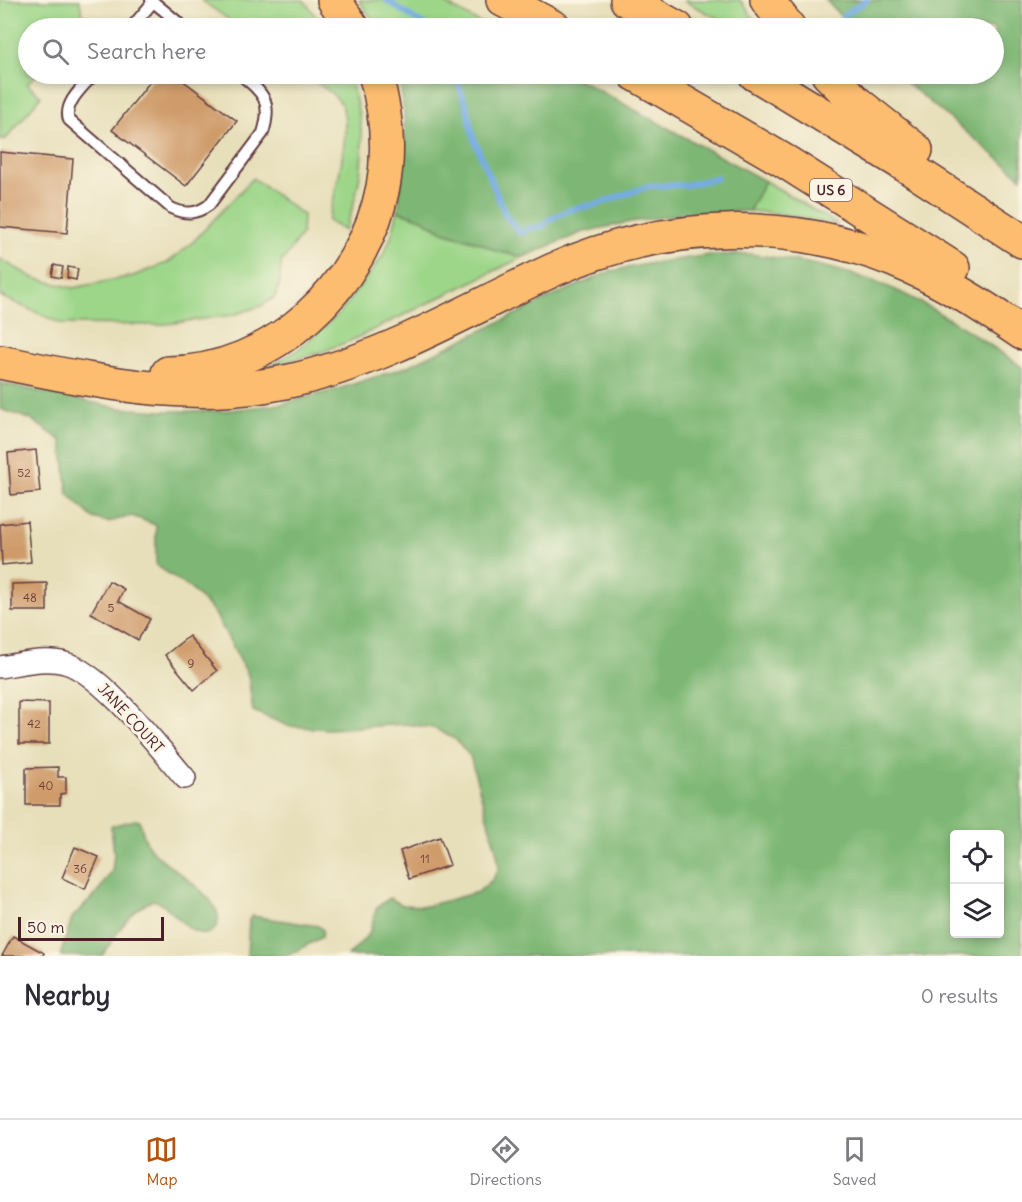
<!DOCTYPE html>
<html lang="en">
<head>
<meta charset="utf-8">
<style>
  body { margin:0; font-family:Delius,sans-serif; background:#f2f2f3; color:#2b2b33 }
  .controls { position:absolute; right:18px; bottom:18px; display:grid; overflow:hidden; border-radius:6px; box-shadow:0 3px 9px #0003 }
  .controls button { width:54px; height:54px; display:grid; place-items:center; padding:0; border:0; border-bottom:2px solid #e1e1e2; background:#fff; color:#2b2b33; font:30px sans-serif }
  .scale { position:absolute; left:18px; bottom:15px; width:146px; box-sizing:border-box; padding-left:6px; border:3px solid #4a1f2b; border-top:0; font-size:16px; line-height:21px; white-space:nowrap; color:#4a1f2b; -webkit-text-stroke:4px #fcf5e5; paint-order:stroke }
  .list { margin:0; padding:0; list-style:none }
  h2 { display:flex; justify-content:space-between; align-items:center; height:78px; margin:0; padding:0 24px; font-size:26px }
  h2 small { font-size:20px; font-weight:400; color:#7c7c81 }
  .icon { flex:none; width:33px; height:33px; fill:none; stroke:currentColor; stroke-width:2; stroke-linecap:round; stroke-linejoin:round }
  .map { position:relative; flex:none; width:1022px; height:956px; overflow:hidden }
  .search { position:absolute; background:#fff; box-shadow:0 3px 9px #0003; left:18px; right:18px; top:18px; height:66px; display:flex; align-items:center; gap:15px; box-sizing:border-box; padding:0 21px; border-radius:33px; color:#7c7c81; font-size:22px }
  .sheet { height:162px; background:#fff }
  nav { display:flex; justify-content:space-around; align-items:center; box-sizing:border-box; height:84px; border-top:2px solid #e1e1e2; background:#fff; font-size:16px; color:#7c7c81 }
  nav a { display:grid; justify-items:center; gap:3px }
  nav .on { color:#b45309 }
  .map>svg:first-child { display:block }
</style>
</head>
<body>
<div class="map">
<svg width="1022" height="956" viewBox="0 0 1022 956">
  <rect width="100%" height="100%" fill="#fcf5e5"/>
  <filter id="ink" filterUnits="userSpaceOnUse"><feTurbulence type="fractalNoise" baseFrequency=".0167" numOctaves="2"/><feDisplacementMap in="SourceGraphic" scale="12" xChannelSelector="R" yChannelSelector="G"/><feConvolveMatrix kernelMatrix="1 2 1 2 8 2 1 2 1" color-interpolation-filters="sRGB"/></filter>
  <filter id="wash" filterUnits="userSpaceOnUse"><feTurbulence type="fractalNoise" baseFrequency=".008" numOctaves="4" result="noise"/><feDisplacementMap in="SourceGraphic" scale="24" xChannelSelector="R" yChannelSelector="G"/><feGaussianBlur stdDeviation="1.35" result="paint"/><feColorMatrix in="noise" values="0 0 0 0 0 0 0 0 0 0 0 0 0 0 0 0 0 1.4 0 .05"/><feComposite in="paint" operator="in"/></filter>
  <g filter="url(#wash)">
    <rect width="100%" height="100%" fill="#e7dfba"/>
    <!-- green -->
    <g fill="#9dd689" stroke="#747a5a" stroke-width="1.5">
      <path d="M0,0H79L84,20L76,28H28V74H37L27,84L41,96L6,139H0Z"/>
      <path d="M201,0H304L324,28H241Z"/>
      <path d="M359,0H439L489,28H378Z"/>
      <path d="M683,0H740L761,28H736Z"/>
      <path d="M303,74H347C352,83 354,94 357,105C368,151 360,188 345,231L328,221C335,193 352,132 342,106C339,95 313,80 303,74Z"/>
      <path d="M253,178L303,215L302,234L281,263L280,282L275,297L261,306L233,315L159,325L62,324L0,296V259L34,278L73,288L133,276L167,263L191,244Z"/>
      <path d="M765,181L839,225L776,213L749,211Z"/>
      <path d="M398,211L422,219L443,232L481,243L496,251L523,257L350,341L318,353L269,366L295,352L339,314L382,257L391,237Z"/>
    </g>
    <!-- forest -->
    <g fill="#7eb775" stroke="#646b50" stroke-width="1.5" fill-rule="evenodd">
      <path d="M826,0H1022V178L896,74H994V28H851Z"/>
      <path d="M399,74H569L765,181L749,211L689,213L630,222L583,232L523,257L496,251L481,243L443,232L422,219L398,211L405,146L404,114Z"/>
      <path d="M748,254C800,260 853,270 900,292C943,313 983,340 1022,367V956H348L369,934L377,907L390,898L402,905L427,906L478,892L493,879L499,868L497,853L470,756L455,739L434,728L405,724L329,729L288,726L253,711L248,675L214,612L191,589L156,565V525L132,516L108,522L93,518L68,494L62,441L30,419L0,409V383L119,408L160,411H222L282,404L338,389L406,367L562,292L611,271L653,263L710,255ZM1000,834V934H954V834Z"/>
      <path d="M135,820L140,821C142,829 144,840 149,847C164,867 223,895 218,923C216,929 211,934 205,934C181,931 174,906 153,900C130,910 115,936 102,956H60L72,918L97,893L112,871L114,854L111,826Z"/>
      <path d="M252,916L318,926L323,930L322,937L287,956H247L249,920Z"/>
    </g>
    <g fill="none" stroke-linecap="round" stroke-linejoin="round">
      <!-- stream -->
      <g stroke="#76abe4" stroke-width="6">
        <path d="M386,0L428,28"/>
        <path d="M843,16L867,0"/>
        <path d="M455,74L467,108L473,137L506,216L520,233L530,228L542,227L550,219L572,209L598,204L649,186L686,185L717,178"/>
      </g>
    </g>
    <g id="blocks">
      <!-- building -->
      <g fill="#cf9b6b">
        <path d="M156,74H174L237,121L186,186L112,130Z"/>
        <path d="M0,152L73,159L67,233L0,227Z"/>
        <path d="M54,265L63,267L61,278L52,276Z"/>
        <path d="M68,267L78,269L76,280L67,278Z"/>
        <path d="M36,450L40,492L11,495L8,453Z"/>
        <path d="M27,521L31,562L2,565L0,524Z"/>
        <path d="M109,581L124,589L118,601L150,619L138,640L91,613Z"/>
        <path d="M47,583V611H12V584Z"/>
        <path d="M189,636L217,671L194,690L165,655Z"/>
        <path d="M19,702L49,703V744H19Z"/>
        <path d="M58,767V777H66V793L60,794V805H26V768Z"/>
        <path d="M440,837L450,865L409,879L400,851Z"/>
        <path d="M75,847L99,857L85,889L62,878Z"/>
        <path d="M13,936L44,953L43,956H2Z"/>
      </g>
    </g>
  </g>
  <g filter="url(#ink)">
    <use href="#blocks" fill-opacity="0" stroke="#623c40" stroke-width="1.5"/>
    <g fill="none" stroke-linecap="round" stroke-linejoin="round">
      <!-- lane casing -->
      <g stroke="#623c40" stroke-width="14">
        <g id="lane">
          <path d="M151,0L185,28"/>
          <path d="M131,28L153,2"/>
          <path d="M94,74C84,86 63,103 69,120L171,208C186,215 196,214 209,205L263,133C273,101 263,93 240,74"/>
        </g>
      </g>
      <!-- street casing -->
      <g stroke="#623c40" stroke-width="24">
        <path id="street" d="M0,667C20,664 45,657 65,663C102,673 159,748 185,778"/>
      </g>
      <!-- highway casing -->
      <g stroke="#623c40" stroke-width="36">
        <g id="highway">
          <path d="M334,0L353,28"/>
          <path d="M503,0L555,28"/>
          <path d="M627,0L677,28"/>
          <path d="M767,0L789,28"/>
          <path d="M635,74L786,162L953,268"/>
          <path d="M755,74L905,165L1022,241"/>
          <path d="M828,74L857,103L916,150"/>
          <path d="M0,362C100,382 193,404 294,380C386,359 468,309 553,270C664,220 798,216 910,267C950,285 986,308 1022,333"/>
          <path d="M168,373C272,373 364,286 383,187C390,149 386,110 375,74"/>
        </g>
      </g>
      <!-- lane -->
      <use href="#lane" stroke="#fff" stroke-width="10"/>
      <!-- street -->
      <use href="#street" stroke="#fff" stroke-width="21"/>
      <!-- highway -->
      <use href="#highway" stroke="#fcbd6f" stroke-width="33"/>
    </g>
  </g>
  <g text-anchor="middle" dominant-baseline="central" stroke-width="6" stroke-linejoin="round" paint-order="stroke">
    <!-- number labels -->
    <g font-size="12" fill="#6b3e3b">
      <text x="24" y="472">52</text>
      <text x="30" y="597">48</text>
      <text x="111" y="607">5</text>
      <text x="191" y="663">9</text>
      <text x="34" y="723">42</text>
      <text x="46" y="785">40</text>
      <text x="425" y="858">11</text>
      <text x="80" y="868">36</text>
    </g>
    <!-- shield labels -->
    <rect fill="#fcf5e5" stroke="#7f5f63" stroke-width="1.5" x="810" y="179" width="42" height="22" rx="4.5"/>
    <g font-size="14" font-weight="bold" fill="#4a1f2b">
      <text x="831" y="190">US 6</text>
    </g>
    <!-- street labels -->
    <g font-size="15" fill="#4a1f2b" stroke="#fcf5e5">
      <text transform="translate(131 718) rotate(47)">JANE COURT</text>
    </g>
  </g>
</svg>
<div class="controls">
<button><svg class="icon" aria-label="locate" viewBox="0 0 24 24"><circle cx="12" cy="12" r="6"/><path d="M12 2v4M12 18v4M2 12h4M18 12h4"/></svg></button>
<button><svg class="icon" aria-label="layers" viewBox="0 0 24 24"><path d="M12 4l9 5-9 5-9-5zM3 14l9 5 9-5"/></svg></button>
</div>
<div class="scale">50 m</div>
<div class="search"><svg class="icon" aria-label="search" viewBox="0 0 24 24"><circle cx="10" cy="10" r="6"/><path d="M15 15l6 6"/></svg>Search here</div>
</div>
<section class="sheet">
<h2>Nearby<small>0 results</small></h2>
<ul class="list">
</ul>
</section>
<nav>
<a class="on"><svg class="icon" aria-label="map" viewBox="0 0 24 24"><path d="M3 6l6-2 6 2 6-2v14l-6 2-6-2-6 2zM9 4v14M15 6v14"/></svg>Map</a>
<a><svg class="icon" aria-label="directions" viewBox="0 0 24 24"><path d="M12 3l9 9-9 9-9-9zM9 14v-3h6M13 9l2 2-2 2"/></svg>Directions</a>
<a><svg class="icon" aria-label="saved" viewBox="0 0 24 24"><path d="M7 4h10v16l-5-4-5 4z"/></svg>Saved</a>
</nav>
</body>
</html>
